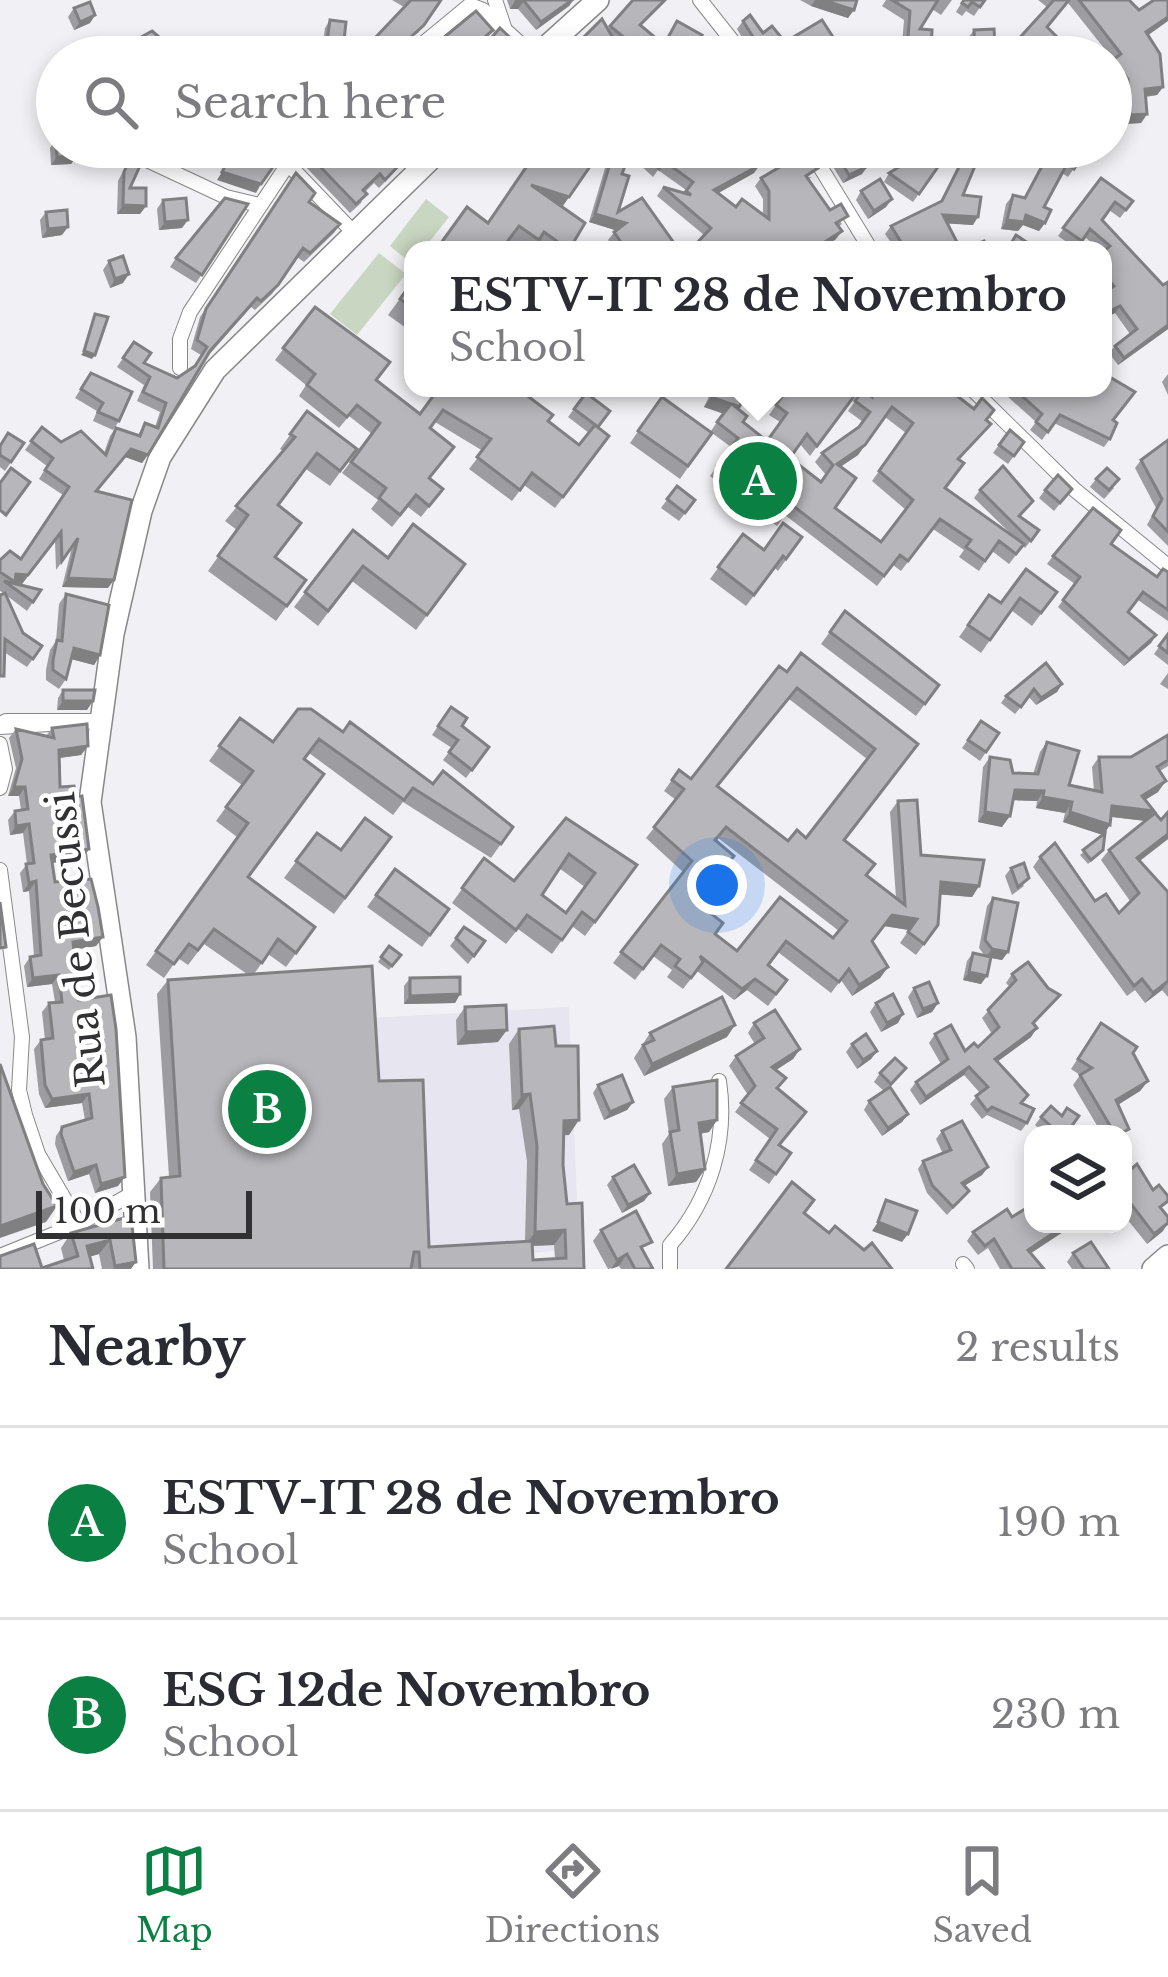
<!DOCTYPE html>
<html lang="en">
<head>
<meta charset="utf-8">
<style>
  body { margin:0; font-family:"Libre Baskerville",serif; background:#f2f2f3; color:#2b2b33 }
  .controls { position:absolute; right:36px; bottom:36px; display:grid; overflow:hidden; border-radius:24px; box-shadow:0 6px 18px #0003 }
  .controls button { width:108px; height:108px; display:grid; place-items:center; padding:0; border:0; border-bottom:3px solid #e1e1e2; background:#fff; color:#2b2b33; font:60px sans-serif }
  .scale { position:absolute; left:36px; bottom:30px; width:216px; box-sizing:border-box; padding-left:12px; border:6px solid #313133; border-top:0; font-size:33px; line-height:42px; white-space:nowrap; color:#313133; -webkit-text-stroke:9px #fff; paint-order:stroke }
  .you { position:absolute; left:717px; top:885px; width:42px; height:42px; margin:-30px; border:9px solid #fff; border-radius:50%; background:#1a73e8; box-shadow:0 0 0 18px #1a73e833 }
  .badge { display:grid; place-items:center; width:78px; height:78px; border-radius:50%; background:#0b8043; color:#fff; font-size:39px; font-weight:700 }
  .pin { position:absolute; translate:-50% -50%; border:6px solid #fff; box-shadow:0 3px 12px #0006 }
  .popup { position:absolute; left:404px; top:241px; width:708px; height:156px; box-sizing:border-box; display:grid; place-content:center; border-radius:24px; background:#fff; filter:drop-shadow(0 3px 9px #0005); font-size:39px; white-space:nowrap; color:#7c7c81 }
  .popup b { font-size:45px; color:#2b2b33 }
  .popup::after { content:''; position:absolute; left:50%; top:100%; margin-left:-24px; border:24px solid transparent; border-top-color:#fff }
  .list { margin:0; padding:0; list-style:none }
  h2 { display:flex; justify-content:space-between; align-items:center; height:156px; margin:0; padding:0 48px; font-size:51px }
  h2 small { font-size:39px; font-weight:400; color:#7c7c81 }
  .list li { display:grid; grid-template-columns:78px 1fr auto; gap:36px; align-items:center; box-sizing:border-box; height:192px; padding:0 48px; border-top:3px solid #e1e1e2 }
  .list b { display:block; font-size:45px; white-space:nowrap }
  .list p { margin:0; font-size:39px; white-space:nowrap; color:#7c7c81 }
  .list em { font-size:39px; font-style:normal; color:#7c7c81 }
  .icon { flex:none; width:66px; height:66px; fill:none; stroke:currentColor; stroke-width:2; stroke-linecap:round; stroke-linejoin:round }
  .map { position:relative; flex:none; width:1168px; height:1269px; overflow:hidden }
  .search { position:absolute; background:#fff; box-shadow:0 6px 18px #0003; left:36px; right:36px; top:36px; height:132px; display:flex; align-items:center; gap:30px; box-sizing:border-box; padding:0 42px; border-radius:66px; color:#7c7c81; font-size:45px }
  .sheet { height:540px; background:#fff }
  nav { display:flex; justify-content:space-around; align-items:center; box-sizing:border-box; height:168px; border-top:3px solid #e1e1e2; background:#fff; font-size:33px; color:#7c7c81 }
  nav a { display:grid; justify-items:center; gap:6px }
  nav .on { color:#0b8043 }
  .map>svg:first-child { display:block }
</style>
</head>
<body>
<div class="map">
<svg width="1168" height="1269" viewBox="0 0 1168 1269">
  <rect width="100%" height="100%" fill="#f1f1f5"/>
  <!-- built -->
  <path fill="#e6e5f0" d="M569,1007L579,1248L384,1269L370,1018Z"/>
  <!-- green -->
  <g fill="#c9d6c1">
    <path d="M426,199L449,217L423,250H413L412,264L390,246Z"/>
    <path d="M379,253L406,274L357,335L330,314Z"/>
  </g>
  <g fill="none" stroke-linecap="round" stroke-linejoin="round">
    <!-- street casing -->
    <g stroke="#88888b" stroke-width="16">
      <g id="street">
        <path d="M495,0L504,27"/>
        <path d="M700,0L745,57"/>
        <path d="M407,57L470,5L483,10L535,57"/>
        <path d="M119,147L226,197L259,205"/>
        <path d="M808,147L871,250"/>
        <path d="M288,164L308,147"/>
        <path d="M180,368V339L190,312L288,164L355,234"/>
        <path d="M971,388L1075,490L1168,566"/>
        <path d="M0,724L6,721H98L0,727"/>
        <path d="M0,744L5,769L0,788"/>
        <path d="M0,870L22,1037L19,1090L25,1115L38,1154L79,1224"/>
        <path d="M0,1256L79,1224L135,1192"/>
        <path d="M963,1264L967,1269"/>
        <path d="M670,1269V1245C710,1199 728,1141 719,1081"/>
      </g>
    </g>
    <!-- secondary casing -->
    <g stroke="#88888b" stroke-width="24">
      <g id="secondary">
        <path d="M535,57L598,0"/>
        <path d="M138,1269L125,1037L90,802L113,634L141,511L160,457L215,370L443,147"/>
      </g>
    </g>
    <!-- primary casing -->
    <g stroke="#88888b" stroke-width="24">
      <path id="primary" d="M1153,1269L1168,1256"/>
    </g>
    <!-- street -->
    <use href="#street" stroke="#fff" stroke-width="14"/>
    <!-- secondary -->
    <use href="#secondary" stroke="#fff" stroke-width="21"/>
    <!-- primary -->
    <use href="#primary" stroke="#fff" stroke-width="21"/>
  </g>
  <!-- wall -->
  <g fill="#9d9da1" fill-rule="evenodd">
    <path d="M392,0H441L418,33L357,57L404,7Z"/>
    <path d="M507,0H573L569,6L536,30L518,9H510Z"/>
    <path d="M633,0L641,26L663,44L677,21L695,48L689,56L679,50L673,57H633L616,43L624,57H581L576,48L581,40L608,29Z"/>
    <path d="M800,0H857L848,18L811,6Z"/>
    <path d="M886,0H952L941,15L932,9L920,29L928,57H901L904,20L882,6Z"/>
    <path d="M963,0H985L974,16L966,11L962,16L956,12Z"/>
    <path d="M1038,0H1129L1148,35L1163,87L1157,95L1146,97L1147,114L1141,123L1124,124L1121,88L1111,72L1113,61L1111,57L1068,3L1047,28L1077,57H1010L1007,54L1047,7Z"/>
    <path d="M74,8L95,15L90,23L74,30L68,17Z"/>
    <path d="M330,20L343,50L338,57H321L325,28Z"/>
    <path d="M743,21L785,42L843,57H764L763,53L759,57H754L737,29Z"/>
    <path d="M974,30L995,45L989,54L969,53L968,38Z"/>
    <path d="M492,37L521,48L515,57H499L486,45Z"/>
    <path d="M125,46L160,52L151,57H120L119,54Z"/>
    <path d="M56,139L77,156L71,164L51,165L50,148Z"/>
    <path d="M176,147H194L183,160L173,151Z"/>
    <path d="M418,147L379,188L374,183L365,192L361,203L350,213L304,165L310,156Z"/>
    <path d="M621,147H774L756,159L754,173L718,193L736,207L763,215V199L755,186L761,178L812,177L808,179L842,224L839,226L836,239L819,250H691L704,235L657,196L663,187L684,193L686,190L658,170L653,177Z"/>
    <path d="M821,147H859L862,174L843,183Z"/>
    <path d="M882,147H952L913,202L884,182L889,173L909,161L905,153L874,168L887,150Z"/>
    <path d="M1022,147H1071L1083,155L1068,177L1062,173L1044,207L1045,223L1039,231L1023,225L1018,231L1001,229L1006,204L1013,195L1024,198L1043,162Z"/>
    <path d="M968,149L963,195L973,225L948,223L961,250H896L885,234L891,226L940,202Z"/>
    <path d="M614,150L622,174L618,212L679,250H615L608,240L616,230L589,222L608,158Z"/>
    <path d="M132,154L130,188L146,206L140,214H117L118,181Z"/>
    <path d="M593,162L562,207L569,250H519L508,242L488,223Z"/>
    <path d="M296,173L309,202L340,224L334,233L304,262L297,257L272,294L255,310L251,307L207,357L142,463L125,457L97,492L108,588L62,587L72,547L56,570L55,540L22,584L14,583L41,590L27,611L6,595L23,633L42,646L27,667L4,652V593L0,591V560L21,559L63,495L39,479L47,466L25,450L42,427L61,442L104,453L110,436L116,428L138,435L145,423L155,427L160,412L137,401L144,385L117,367L134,342L144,363L177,378L194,367L201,355L191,349L200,317Z"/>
    <path d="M1101,178L1133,201L1120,218L1109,210L1102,220L1163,285L1168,282V329L1118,365L1109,353L1115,346L1130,334L1115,313L1103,319V294L1106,291L1103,288V250H1100L1085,237L1077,249L1058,236Z"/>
    <path d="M861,191L886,207L868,219L856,200Z"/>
    <path d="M163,200L182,228L159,230L157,209Z"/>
    <path d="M248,204L196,283L170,267L176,258Z"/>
    <path d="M46,212L62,235L42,238L40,220Z"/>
    <path d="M109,261L123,283L110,288L103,270Z"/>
    <path d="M413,281V333L388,315Z"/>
    <path d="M315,307L377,380L420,414L439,388L548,421L579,445L589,433L568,417L586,393L598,428L609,436L555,508L524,485L512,501L469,469L483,451L435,422L430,428V478L443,489L421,517L408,507L392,527L371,509L378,500L342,473L372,434L349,416L339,428L299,396L306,385L275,360Z"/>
    <path d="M91,373L119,421L113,430L93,421L97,411L75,398Z"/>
    <path d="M1168,374V395L1162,382Z"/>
    <path d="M713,388L731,390L729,388H773L755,399L749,390L738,409L743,422L767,441L780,422L769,415L788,388L855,395L810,456L800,444L790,458L821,482L826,475L815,462L822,453L859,427L863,422L848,411L863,390L867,393V388H947L991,424L959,460L945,488L1011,534L974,498L980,490L1033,501L1020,517L1039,530L1025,548L1023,546L1009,564L992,551L979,571L959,557L964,550L933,529L901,571L893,565L877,586L785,515L777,526L710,476L731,447L712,433L680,479L630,443L662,397L711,431L723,413L704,407ZM885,417L906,433L872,481L906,510L881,542L835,508L841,466L858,455Z"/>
    <path d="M998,388H1103L1113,421L1110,439L1104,447L1054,423L1042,440L1030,430L1036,422Z"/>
    <path d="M307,411L357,449L330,486L306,469L278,506L275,558L306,580L276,621L208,571L237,530L225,521L283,451L280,449Z"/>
    <path d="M1010,430L1024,442L1008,464L993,453Z"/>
    <path d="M1168,440V546L1147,525L1156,508L1135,468L1141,460Z"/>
    <path d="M24,443L5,471L0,467V445Z"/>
    <path d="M1096,479L1114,488L1104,499L1090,487Z"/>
    <path d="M677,486L695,500L679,521L661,508Z"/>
    <path d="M1072,489L1054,511L1039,498L1045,490Z"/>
    <path d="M353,530L388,558L465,564L416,630L352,581L318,626L294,607Z"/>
    <path d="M743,534L764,550L802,537L778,571L775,568L746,606L710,579Z"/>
    <path d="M1111,544L1157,577L1168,572V621L1138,600L1128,612L1156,635L1151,643L1124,666L1058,607L1075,584L1047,564L1053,556Z"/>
    <path d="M1026,569L1057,592L1032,626L1011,610L981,653L959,637L989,595L1001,603Z"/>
    <path d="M66,594L100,655L94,665L71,659L66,679L59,689L46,680V670L50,650L56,641L59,604Z"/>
    <path d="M845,611L939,685L916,716L821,644Z"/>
    <path d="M1168,634V665L1154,654Z"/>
    <path d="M787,672L918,744L844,840L866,875L896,898L890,812L898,801L921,855L979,886L972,897L940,894L938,925L916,955L900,943L909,930L884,926L872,941L888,967L880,978L852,996L841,980L831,993L778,952L769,965L787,980L768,1006L747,990L734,1000L697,971L683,989L667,977L672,970L653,956L635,980L613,963L683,872L646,838L676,800L664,791L679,770L691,779ZM789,699L867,759L806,838L788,841L717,786ZM718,838L839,931L833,938L780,897L737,951L715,934L698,904Z"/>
    <path d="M1168,673V689L1160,684Z"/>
    <path d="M1062,684L1057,692L1036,705L1029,697L1015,714L1001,703L1006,696Z"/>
    <path d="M63,690L87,710H57L58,698Z"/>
    <path d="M451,707L462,726L489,747L466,778L443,760L452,748L432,735Z"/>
    <path d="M240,718L273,742L343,732L513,827L491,858L403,802L393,815L309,753L248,877L315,927L286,967L268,954L254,974L379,1081L429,1247L525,1241L527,1161L519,1109L512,1110L509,1044L519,1029L569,1135H563V1165L567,1204L584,1269H153L150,1192L161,1178L169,1177L157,994L168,980L247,974L204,944L188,965L178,958L164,978L146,965L237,837L216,821L242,785L209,761ZM554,1245L555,1258L533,1260L532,1246Z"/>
    <path d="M981,721L999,733L980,761L962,748Z"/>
    <path d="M52,728L88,746L81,755L59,758L60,787L76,797L89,849L83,858L52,863L55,882L103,937L96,946L73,950L79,1000L118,1186L95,1193L89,1174L68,1181L55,1144L56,1136L62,1127L85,1120L82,1103L45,1108L39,1094L34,1049L41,1040H45L42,1012L49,1003L55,1002L52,984L27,987L24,966L30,957L34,956L29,891L23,892L20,873L27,864L23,833L10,835L8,820L15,811L21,810L19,796H8L16,768L9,738L16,729L46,736Z"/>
    <path d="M1168,735V766L1160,771L1158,792L1145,800L1154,811L1149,818L1168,839L1140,861L1168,892V997L1162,990L1145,1003L1135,990L1127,996L1033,867L1040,857L1095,901L1119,913L1130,901L1101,860L1109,850L1145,821L1111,817L1110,825L1103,835V850L1088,864L1080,855L1103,835L1063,822L1065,813L1036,808L1037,801L1013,800L1002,827L978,822L983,767L990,757L1013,773L1033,774L1040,752L1047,742L1069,785L1094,791L1092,767L1099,757H1131Z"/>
    <path d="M566,818L637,865L585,936L572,926L552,954L518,929L506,944L452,903L484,858L514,881ZM559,868L585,887L566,913L542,895Z"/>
    <path d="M317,833L341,850L391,837L334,914L284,878Z"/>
    <path d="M1011,868L1024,886L1012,895L1005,876Z"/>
    <path d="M395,869L449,909L422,947L367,907Z"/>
    <path d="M993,898L1008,952L1002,960L991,958L981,984L963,980L967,961L973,953L985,956L979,948L987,906Z"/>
    <path d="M464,927L485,941L468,964L450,946Z"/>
    <path d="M389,946L401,955L389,970L378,962Z"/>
    <path d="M1012,974L1054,1003L1034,1024L1031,1037L998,1061L1022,1103L1027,1123L1021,1131L987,1115L982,1119L970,1104L980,1093L964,1075L920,1105L910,1090L916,1082L941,1064L929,1043L935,1034L965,1051L978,1047L992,1034L982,1018L1010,987L1006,983Z"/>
    <path d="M410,978L460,994L455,1003L404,1004V986Z"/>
    <path d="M914,988L938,1003L932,1012L917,1018L908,997Z"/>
    <path d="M876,1003L898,1023L881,1032L870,1012Z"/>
    <path d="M465,1007L498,1042L457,1045L456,1020Z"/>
    <path d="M754,1023L800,1049L793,1059L776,1070L778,1089L806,1112L779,1145L791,1153L769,1184L749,1170L770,1139L735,1112L748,1095L729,1066L736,1056L755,1044L748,1033Z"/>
    <path d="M1101,1023L1133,1053L1148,1081L1140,1091L1118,1105L1123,1134H1102L1073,1085L1080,1075L1071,1069Z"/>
    <path d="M650,1033L727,1037L644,1076L634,1058Z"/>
    <path d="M852,1044L877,1051L871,1059L857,1069L846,1052Z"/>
    <path d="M906,1068L890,1087L908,1114L902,1122L882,1136L864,1110L869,1101L884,1091L874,1082L880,1073Z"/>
    <path d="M598,1085L633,1102L627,1110L604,1120L593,1093Z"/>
    <path d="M673,1087L717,1120L709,1132L700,1134L705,1169L696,1182L668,1186L662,1144L669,1134L664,1099Z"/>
    <path d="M1041,1117L1066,1134H1045L1035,1125Z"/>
    <path d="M942,1131L988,1167L982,1175L964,1186L969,1191L947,1215L927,1193L918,1169L923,1161L943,1154L936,1139Z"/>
    <path d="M1033,1151V1168L1026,1160Z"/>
    <path d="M1123,1176L1162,1210L1163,1231L1147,1244L1123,1214Z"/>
    <path d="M613,1177L650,1193L644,1201L622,1213L607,1185Z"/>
    <path d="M131,1216V1269H102L99,1254L42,1268L64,1260L61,1248L71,1233Z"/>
    <path d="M1012,1217L1033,1224H1075L1031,1253L1044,1269H1000L988,1248L978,1255L967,1241L973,1232Z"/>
    <path d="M601,1230L644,1252L653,1269H621L619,1266L608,1269L593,1241Z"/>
    <path d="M1073,1253L1109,1269H1072L1067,1262Z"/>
  </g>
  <!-- shaded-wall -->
  <g fill="#808083">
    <path d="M573,0L569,6L536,30L541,22Z"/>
    <path d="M815,0H823L854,10L848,18L811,6Z"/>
    <path d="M515,1H524L518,9H510Z"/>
    <path d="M95,15L90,23L74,30L80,22Z"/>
    <path d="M1168,17V21L1140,41L1146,32Z"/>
    <path d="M166,43L160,52L151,57H142Z"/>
    <path d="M995,45L989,54L969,55L975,46Z"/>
    <path d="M326,48L343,50L338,57H321Z"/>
    <path d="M907,51L931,53L928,57H903Z"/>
    <path d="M1163,87L1157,95L1139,97L1145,89Z"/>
    <path d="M1147,114L1141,123L1124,124L1130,115Z"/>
    <path d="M767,147H774L748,164L754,155Z"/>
    <path d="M907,147H910L905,153L874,168L880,160Z"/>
    <path d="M988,147H1015L1017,148L1010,157Z"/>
    <path d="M77,156L71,164L51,165L57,157Z"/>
    <path d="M760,165L754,173L708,199L714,190Z"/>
    <path d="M868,166L862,174L843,183L849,175Z"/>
    <path d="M222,172L261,184L256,193L217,180Z"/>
    <path d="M531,185L569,197L558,213Z"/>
    <path d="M892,199L886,207L868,219L874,211Z"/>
    <path d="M123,205L146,206L140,214H117Z"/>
    <path d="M595,214L626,223L621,232L589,222Z"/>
    <path d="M943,215L978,217L973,225L938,223Z"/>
    <path d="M1026,215L1045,223L1039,231L1023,225L1018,231L1001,229L1007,220Z"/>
    <path d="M188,220L182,228L159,230L165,222Z"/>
    <path d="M68,227L62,235L42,238L48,229Z"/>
    <path d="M842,231L836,239L820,250L817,247Z"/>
    <path d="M129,274L123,283L110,288L115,279Z"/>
    <path d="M1120,306L1115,313L1103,319L1104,314Z"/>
    <path d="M1168,325V329L1118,365L1124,358Z"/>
    <path d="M84,351L95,355L92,359L81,355Z"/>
    <path d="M765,388H773L755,399L761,391Z"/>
    <path d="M711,397L731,404L724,414L704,407Z"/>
    <path d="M892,407L858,455L830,474L837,464Z"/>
    <path d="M131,449L148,455L142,463L125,457Z"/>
    <path d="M61,532L22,584L14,583L16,574Z"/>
    <path d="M68,578L114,580L108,588L62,587Z"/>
    <path d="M1156,635L1151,643L1124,666L1129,659Z"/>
    <path d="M74,648L100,655L94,665L67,658Z"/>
    <path d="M1062,684L1057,692L1036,705L1041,698Z"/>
    <path d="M63,701H93L87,710H57Z"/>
    <path d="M88,746L81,755L52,759L59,750Z"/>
    <path d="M1166,781L1158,792L1135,806L1142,796Z"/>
    <path d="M14,787H25L19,796H8Z"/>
    <path d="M1015,790L1044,791L1037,801L1007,800Z"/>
    <path d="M1043,797L1072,802L1065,813L1036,808Z"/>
    <path d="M1112,806L1154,811L1147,821L1105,816Z"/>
    <path d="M985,812L1010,816L1002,827L978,822Z"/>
    <path d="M1070,812L1110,825L1103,835L1063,822Z"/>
    <path d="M29,824L23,833L10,835L16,826Z"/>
    <path d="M1168,834V839L1130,868L1137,858Z"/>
    <path d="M89,849L83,858L45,864L51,855Z"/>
    <path d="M36,881L29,891L23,892L29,883Z"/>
    <path d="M941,882L979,886L972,897L933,894Z"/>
    <path d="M892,915L917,919L909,930L884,926Z"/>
    <path d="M103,937L96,946L66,951L73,942Z"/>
    <path d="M992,949L1008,952L1002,960L986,957Z"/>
    <path d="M888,967L880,978L852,996L859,985Z"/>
    <path d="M969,972L987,976L981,984L963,980Z"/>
    <path d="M59,975L52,984L27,987L33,978Z"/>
    <path d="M755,979L747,990L734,1000L742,989Z"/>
    <path d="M1168,981L1162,990L1145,1003L1153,993Z"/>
    <path d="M460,994L455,1003L404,1004L410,996Z"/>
    <path d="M938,1003L932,1012L917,1018L923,1009Z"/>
    <path d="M903,1014L898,1023L881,1032L887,1023Z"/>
    <path d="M735,1025L727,1037L644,1076L652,1064Z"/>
    <path d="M1037,1028L1031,1037L990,1067L995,1059Z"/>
    <path d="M507,1030L498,1042L457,1045L466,1032Z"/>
    <path d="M800,1049L793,1059L765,1077L772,1067Z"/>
    <path d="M877,1051L871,1059L857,1069L863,1060Z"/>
    <path d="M969,1067L964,1075L920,1105L926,1097Z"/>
    <path d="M1148,1081L1140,1091L1109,1110L1116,1100Z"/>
    <path d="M89,1094L82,1103L45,1108L52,1099Z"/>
    <path d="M530,1094L519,1109L512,1110L522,1095Z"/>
    <path d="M633,1102L627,1110L604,1120L610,1112Z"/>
    <path d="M908,1114L902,1122L882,1136L888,1128Z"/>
    <path d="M579,1120L569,1135L553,1136L564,1121Z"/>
    <path d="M717,1120L709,1132L690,1135L699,1123Z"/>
    <path d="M96,1165L89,1174L68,1181L74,1172Z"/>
    <path d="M988,1167L982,1175L956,1191L962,1183Z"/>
    <path d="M705,1169L696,1182L668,1186L677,1174Z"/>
    <path d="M125,1177L118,1186L95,1193L101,1184Z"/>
    <path d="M650,1193L644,1201L622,1213L628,1205Z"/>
    <path d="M57,1206L46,1222L0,1238V1226Z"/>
    <path d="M878,1222L908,1234L902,1242L872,1231Z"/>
    <path d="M1168,1223L1163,1231L1147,1244L1154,1234Z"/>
    <path d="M1067,1224H1075L1022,1259L1028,1250Z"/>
    <path d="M565,1230L554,1245L525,1246L535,1232Z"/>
    <path d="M110,1240L99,1254L76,1261L87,1246Z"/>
    <path d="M627,1254L619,1266L611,1269L617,1260Z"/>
    <path d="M136,1262L131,1269H113L115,1266Z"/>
  </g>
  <!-- building -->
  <g fill="#b7b7bb" stroke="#808083" stroke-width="3" fill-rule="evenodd">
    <path d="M411,0H441L424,25L403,44L404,55L415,57H357Z"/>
    <path d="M515,0H572L541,22L524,1Z"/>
    <path d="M633,0H665L640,25L664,45L677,21L702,35L695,48L684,42L673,57H648L610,26Z"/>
    <path d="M823,0H857L854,10Z"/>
    <path d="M892,0H938L920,29L932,30L931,53L907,51L910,11Z"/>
    <path d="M964,0H985L980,7L972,2L968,7L962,3Z"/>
    <path d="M1054,0H1069L1047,27L1077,57H1026L1013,45Z"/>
    <path d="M1079,0H1129L1139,10L1154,0H1168V17L1146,32L1160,54L1163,87L1145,89L1147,114L1130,115L1128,79L1114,59L1121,54Z"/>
    <path d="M90,2L95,15L80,22L74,8Z"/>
    <path d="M476,11L493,30L469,51L474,57H452L448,53L444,57H420Z"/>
    <path d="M750,15L763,33L772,26L785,42L822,20L840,48L843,57H773L769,45L762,51L743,21Z"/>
    <path d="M602,19L624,57H607L604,52L592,56L581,40Z"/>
    <path d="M330,20L346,22L343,50L326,48Z"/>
    <path d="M500,28L521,48L513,57L492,37Z"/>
    <path d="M994,29L995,45L975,46L974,30Z"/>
    <path d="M152,31L166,43L142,57H131L125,46Z"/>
    <path d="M229,46L246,48L245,57H227Z"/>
    <path d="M727,48L743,57H722Z"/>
    <path d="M56,139L57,147H77V156L57,157Z"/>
    <path d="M176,147H194L186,156Z"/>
    <path d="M235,147H287L261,184L222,172Z"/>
    <path d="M319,147H416L385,180L380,174L363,190L367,194L356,204L310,156Z"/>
    <path d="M540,147H574L593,162L569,197L531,185L585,223L569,250L544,232L539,240L519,226L501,250H436L467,207L488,223Z"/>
    <path d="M636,147H767L754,155L760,165L714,190L736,207L742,199L769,219V191L761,178L807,151L818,168L806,176L830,210L841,204L848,216L836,223L842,231L817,247L819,250H696L693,247L711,228L663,187L691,195L686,191L693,182L664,161L659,169Z"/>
    <path d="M832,147H859L868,166L849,175Z"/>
    <path d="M889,147H907L880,160Z"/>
    <path d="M912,147H952L919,194L889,173L917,156Z"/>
    <path d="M1040,147H1071L1083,155L1074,169L1067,164L1044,207L1051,210L1045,223L1026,215L1024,222L1007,220L1013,195L1025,198L1049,153Z"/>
    <path d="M968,149L979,156L963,195L981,197L978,217L943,215L961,250H906L891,226L942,201Z"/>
    <path d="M614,150L629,155L622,174L629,176L618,212L642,198L679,250H624L625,248L614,232L626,223L595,214Z"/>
    <path d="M132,154L143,159L130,188H146V206L123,205L124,172Z"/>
    <path d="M296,173L315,193L309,202L340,224L310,253L303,248L278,285L261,301L257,298L210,351L148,455L131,449L96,491L132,500L114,580L68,578L78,538L62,561L61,532L28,575L16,574L15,582L0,572V560L10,551L21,559L69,487L45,470L53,458L31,441L42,427L61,442L81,431L106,455L116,428L140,436L145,423L158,428L166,403L143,392L150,377L123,358L134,342L151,353L144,363L177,378L195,366L207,347L197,340L206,309Z"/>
    <path d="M1101,178L1133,201L1126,210L1115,202L1102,220L1163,285L1168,282V325L1124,358L1115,346L1137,329L1120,306L1104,314L1103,313V294L1114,286L1103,274V252L1110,246L1090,229L1082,241L1063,228Z"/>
    <path d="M880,179L892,199L874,211L861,191Z"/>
    <path d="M186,198L188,220L165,222L163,200Z"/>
    <path d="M225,198L248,204L202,275L176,258Z"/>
    <path d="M67,210L68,227L48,229L46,212Z"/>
    <path d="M1016,235L1034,247L1033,250H1007Z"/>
    <path d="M984,241L987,250H964Z"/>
    <path d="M123,256L129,274L115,279L109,261Z"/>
    <path d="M413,281V309L400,299Z"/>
    <path d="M315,307L390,362L376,380L420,414L439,388H517L553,415L548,421L579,445L595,425L609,436L563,497L532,473L520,490L477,457L491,439L443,410L430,428L454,447L429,478L443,489L429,506L416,495L400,515L379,498L386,488L351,462L380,423L357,405L347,417L307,385L315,374L283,348Z"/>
    <path d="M95,314L108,317L95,355L84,351Z"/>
    <path d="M91,373L132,392L119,421L98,412L103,403L81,389Z"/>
    <path d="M1103,373L1135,392L1113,420L1117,423L1110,439L1060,415L1048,432L1036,422L1042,414L1013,388H1103Z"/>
    <path d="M714,388H724L746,395L739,407L732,404L747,416L743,422L767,441L787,413L776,405L788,388H846L855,395L817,446L807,434L790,458L821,482L833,465L822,453L859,427L870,412L855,401L863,390L872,397L873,388H947L974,409L982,398L994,410L986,420L991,424L958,459L964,463L945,488L1024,544L1016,554L999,541L985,561L966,547L971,540L940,519L908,561L900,555L884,576L792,505L783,516L717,466L738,438L717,422L731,404L711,397ZM892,407L913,423L879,471L913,500L881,542L835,508L856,478L837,464L865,445Z"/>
    <path d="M586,393L610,411L598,427L574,409Z"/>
    <path d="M662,397L712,433L688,466L638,431Z"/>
    <path d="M307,411L357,449L340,471L317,453L278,505L301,523L275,557L306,580L287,606L218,556L248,515L236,506L295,437L290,434Z"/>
    <path d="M1010,430L1024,442L1014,456L999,445Z"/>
    <path d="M8,433L24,443L11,462L0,455V446Z"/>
    <path d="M1168,440V532L1153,516L1162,499L1141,460Z"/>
    <path d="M1003,466L1033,501L1019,516L1039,530L1031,541L980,490Z"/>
    <path d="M11,468L30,482L6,515L0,510V483Z"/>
    <path d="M1107,468L1119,479L1109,490L1096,479Z"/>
    <path d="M1058,475L1072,489L1060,503L1045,490Z"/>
    <path d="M677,486L695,500L685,513L667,499Z"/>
    <path d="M1093,508L1121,530L1111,544L1157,577L1163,569L1168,572V610L1143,592L1128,612L1156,635L1129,659L1063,600L1080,577L1053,556Z"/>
    <path d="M783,523L802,537L786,559L783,556L754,595L718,567L743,534L764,550Z"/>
    <path d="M413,524L465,564L427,615L363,566L328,611L305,592L353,530L388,558Z"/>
    <path d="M1026,569L1057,592L1041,613L1020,598L990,640L968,625L989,595L1001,603Z"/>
    <path d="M4,581L41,590L33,602Z"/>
    <path d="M5,593L23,633L42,646L33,659L5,639L4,676H0V595Z"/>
    <path d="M66,594L109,605L100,655L74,648L66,679L53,670V660L57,640L62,641Z"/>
    <path d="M845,611L939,685L925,704L830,632Z"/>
    <path d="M1168,634V653L1159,646Z"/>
    <path d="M801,653L918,744L844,840L875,864L866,875L905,905L898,801L917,800L921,855L984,860L979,886L941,882L938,925L924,944L908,932L917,919L892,915L872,941L888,967L859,985L849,969L839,982L786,941L768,965L787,980L776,994L755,979L742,989L700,956L703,962L691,978L675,966L680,959L661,945L643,969L621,952L692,861L654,827L684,789L672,780L679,770L691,779L779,666L787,672ZM797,688L875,749L806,838L797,830L788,841L717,786ZM726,827L847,921L833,938L780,897L737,951L715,934L723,923L698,903L734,856L715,840Z"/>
    <path d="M1046,663L1062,684L1041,698L1034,689L1021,707L1006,696Z"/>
    <path d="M63,690H95L93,701H63Z"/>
    <path d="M451,707L467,718L462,726L489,747L472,770L449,752L458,740L438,726Z"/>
    <path d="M298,709H311L343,732L350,722L433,784L443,771L513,827L501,844L413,788L404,800L319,739L304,759L324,774L248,877L315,927L296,953L278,939L262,963L214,929L198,950L189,944L174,964L156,951L248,823L226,807L253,771L219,746L240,718L273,742Z"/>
    <path d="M981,721L999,733L986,752L968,740Z"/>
    <path d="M87,724L88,746L59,750L60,787L74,786L76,797L82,796L89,849L51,855L55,882L91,879L98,907L103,937L73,942L79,1000L111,995L116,1029L125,1177L101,1184L96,1165L74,1172L61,1134L62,1127L92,1118L89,1094L52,1099L45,1085L41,1040L53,1038L49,1003L62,1002L59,975L33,978L30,957L41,955L36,881L29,883L26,864L34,863L29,824L16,826L15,811L28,809L25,787H14L22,759L16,729L54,738L52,728Z"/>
    <path d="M1168,735V760L1157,767L1166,781L1142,796L1154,811L1112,806L1110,825L1070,812L1072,802L1043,797L1044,791L1015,790L1010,816L985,812L990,757L1010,760L1013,773L1038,774L1047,742L1079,751L1069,785L1102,792L1099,757H1131Z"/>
    <path d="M1168,812V834L1137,858L1168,892V981L1153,993L1142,979L1134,986L1040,857L1055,843L1095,901L1106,894L1119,913L1139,893L1109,850L1155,813L1161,820Z"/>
    <path d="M365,818L391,837L345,898L296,861L317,833L341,850Z"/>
    <path d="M566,818L637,865L595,922L582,912L562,940L527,915L516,930L462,888L484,858L514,881ZM569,854L595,873L566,913L542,895Z"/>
    <path d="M1105,833L1103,850L1091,860L1083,850Z"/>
    <path d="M1024,863L1029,878L1018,887L1011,868Z"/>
    <path d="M395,869L449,909L430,935L376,895Z"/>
    <path d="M993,898L1018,903L1008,952L992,949L985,940Z"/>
    <path d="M0,902L6,947L0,948Z"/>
    <path d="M464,927L485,941L474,956L456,938Z"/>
    <path d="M389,946L401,955L392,966L381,957Z"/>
    <path d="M973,953L991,957L987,976L969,972Z"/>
    <path d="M1028,962L1048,988L1060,995L1033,1023L1037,1028L995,1059L1028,1095L1021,1103L1034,1109L1027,1123L992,1107L987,1111L976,1096L988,1087L969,1067L926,1097L916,1082L948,1059L935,1034L951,1025L965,1051L974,1043L978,1047L999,1027L988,1010L1016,980L1012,974Z"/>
    <path d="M372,966L379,1081L423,1080L429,1247L532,1241L533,1260L566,1258L565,1230L535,1232L537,1146L530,1094L522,1095L519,1029L554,1026L556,1046H578L579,1120L564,1121L563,1165L567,1204L582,1203L584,1269H420L419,1252H414L411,1269H164L161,1178L180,1176L168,980Z"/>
    <path d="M460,977V994L410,996V978Z"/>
    <path d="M929,982L938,1003L923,1009L914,988Z"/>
    <path d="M893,994L903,1014L887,1023L876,1003Z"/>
    <path d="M722,997L735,1025L652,1064L643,1045L654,1040L650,1033Z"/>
    <path d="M506,1005L507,1030L466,1032L465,1007Z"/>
    <path d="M775,1010L800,1049L772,1067L786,1078L777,1088L806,1112L779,1145L791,1153L776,1174L756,1160L777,1129L741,1103L755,1086L736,1056L764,1038L754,1023Z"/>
    <path d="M1101,1023L1137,1047L1133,1053L1148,1081L1116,1100L1129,1129L1119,1134H1115L1080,1075L1092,1068L1078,1059Z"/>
    <path d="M866,1034L877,1051L863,1060L852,1044Z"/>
    <path d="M895,1058L906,1068L891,1084L880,1073Z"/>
    <path d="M0,1064L43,1184L57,1206L0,1226Z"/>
    <path d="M622,1075L633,1102L610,1112L598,1085Z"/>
    <path d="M717,1080V1120L699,1123L705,1169L677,1174L670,1132L679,1130L673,1087Z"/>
    <path d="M890,1087L908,1114L888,1128L869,1101Z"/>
    <path d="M1051,1106L1062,1116L1067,1108L1079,1116L1066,1134H1051L1055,1130L1041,1117Z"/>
    <path d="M962,1121L988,1167L962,1183L969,1191L953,1207L932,1185L923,1161L951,1150L942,1131Z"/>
    <path d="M1137,1164L1153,1190L1159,1185L1168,1196V1201L1160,1207L1168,1217V1223L1154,1234L1128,1200L1123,1202V1176Z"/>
    <path d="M634,1165L650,1193L628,1205L613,1177Z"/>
    <path d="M792,1182L814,1200L804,1213L829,1233L835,1226L864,1250L872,1243L892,1269H726Z"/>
    <path d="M886,1200L917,1211L908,1234L878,1222Z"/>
    <path d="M1030,1206L1033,1212V1224H1067L1028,1250L1044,1269H1012L994,1239L985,1246L973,1232L1007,1209L1012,1217Z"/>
    <path d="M636,1211L652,1242L641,1247L653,1269H635L627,1254L617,1260L601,1230Z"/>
    <path d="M131,1216L136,1262L115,1266L110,1240L87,1246L93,1269H0V1256L34,1244L42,1268L78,1256L71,1233Z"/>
    <path d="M1091,1242L1109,1269H1084L1073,1253Z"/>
  </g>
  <g text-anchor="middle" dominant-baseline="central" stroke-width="9" stroke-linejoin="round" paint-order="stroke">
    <!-- street labels -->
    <g font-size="39" fill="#313133" stroke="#fff">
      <text transform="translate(76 940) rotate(-96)">Rua de Becussi</text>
    </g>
  </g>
</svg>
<div class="controls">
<button><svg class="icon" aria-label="layers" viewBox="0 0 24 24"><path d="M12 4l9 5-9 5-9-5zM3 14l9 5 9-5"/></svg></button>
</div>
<div class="scale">100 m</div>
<div class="you"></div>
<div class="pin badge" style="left:758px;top:481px">A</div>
<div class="popup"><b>ESTV-IT 28 de Novembro</b>School</div>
<div class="pin badge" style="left:267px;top:1109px">B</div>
<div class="search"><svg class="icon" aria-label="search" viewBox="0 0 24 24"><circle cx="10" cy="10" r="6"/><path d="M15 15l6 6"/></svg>Search here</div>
</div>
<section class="sheet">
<h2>Nearby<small>2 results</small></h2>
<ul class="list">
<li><span class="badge">A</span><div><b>ESTV-IT 28 de Novembro</b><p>School</p></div><em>190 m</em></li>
<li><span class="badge">B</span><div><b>ESG 12de Novembro</b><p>School</p></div><em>230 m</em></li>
</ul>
</section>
<nav>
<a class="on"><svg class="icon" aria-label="map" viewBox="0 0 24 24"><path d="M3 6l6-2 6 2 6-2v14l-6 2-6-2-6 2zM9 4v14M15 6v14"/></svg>Map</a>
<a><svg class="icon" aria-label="directions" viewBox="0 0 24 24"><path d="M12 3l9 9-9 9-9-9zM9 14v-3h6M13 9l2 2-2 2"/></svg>Directions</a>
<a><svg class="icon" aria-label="saved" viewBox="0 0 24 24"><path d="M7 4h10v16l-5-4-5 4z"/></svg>Saved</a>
</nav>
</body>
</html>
